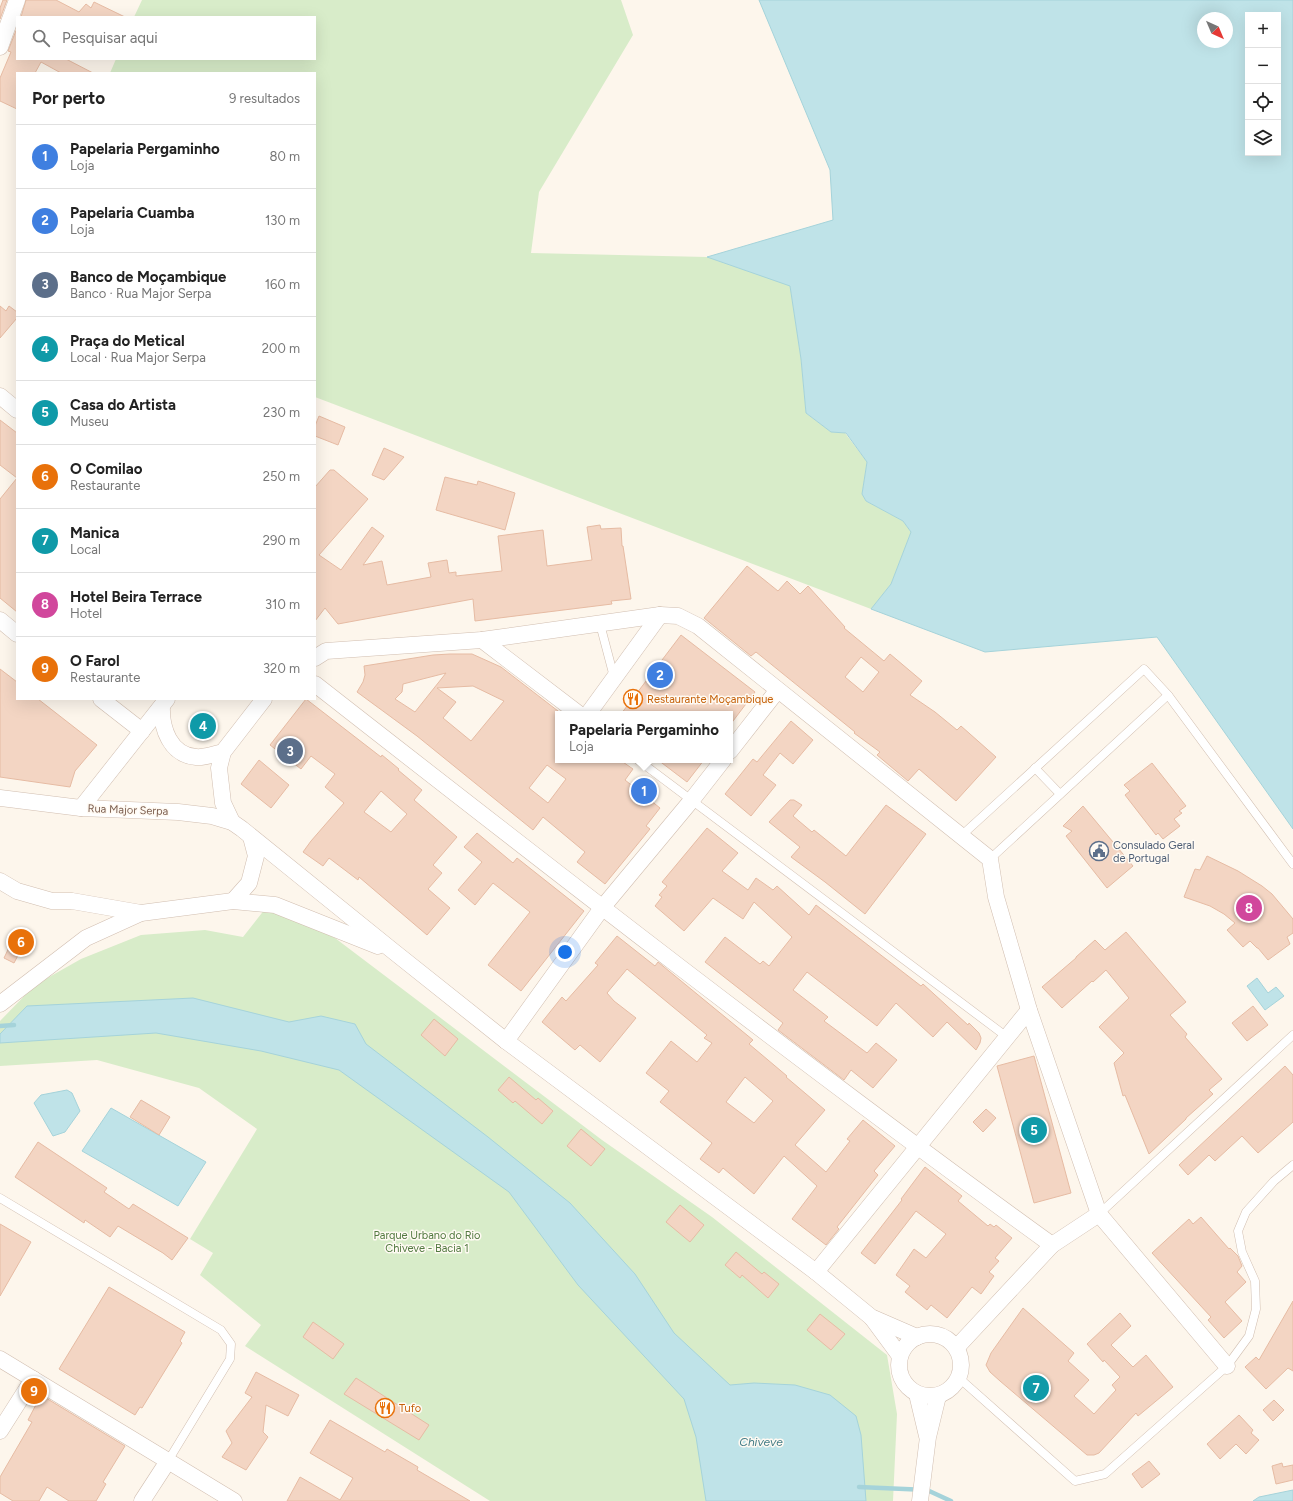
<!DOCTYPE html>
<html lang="pt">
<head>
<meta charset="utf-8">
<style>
  body { margin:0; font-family:Figtree,sans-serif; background:#f2f2f2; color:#222 }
  .controls { position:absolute; right:12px; top:12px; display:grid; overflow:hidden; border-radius:0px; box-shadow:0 4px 16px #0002 }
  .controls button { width:36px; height:36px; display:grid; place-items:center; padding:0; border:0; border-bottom:1px solid #e0e0e0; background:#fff; color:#222; font:20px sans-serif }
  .compass { position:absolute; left:1197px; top:12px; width:36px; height:36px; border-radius:50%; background:#fff; box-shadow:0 4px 16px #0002; rotate:136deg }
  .you { position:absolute; left:565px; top:952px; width:14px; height:14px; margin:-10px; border:3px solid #fff; border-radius:50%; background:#1a73e8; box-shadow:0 0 0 6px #1a73e833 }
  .badge { display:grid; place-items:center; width:26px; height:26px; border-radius:50%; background:#e76f51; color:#fff; font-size:13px; font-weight:700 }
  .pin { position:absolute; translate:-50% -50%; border:2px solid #fff; box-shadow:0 1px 4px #0006 }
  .popup { position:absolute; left:555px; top:711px; width:178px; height:52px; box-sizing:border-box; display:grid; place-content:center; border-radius:0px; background:#fff; filter:drop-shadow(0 1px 3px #0005); font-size:13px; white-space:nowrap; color:#767676 }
  .popup b { font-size:15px; color:#222 }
  .popup::after { content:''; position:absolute; left:50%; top:100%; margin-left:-8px; border:8px solid transparent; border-top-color:#fff }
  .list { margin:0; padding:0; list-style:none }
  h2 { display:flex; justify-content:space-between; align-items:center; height:52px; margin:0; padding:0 16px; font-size:17px }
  h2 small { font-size:13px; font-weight:400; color:#767676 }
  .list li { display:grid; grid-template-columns:26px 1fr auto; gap:12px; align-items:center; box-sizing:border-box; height:64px; padding:0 16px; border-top:1px solid #e0e0e0 }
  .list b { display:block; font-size:15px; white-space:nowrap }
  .list p { margin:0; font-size:13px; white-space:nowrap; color:#767676 }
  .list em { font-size:13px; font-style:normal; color:#767676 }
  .icon { flex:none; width:22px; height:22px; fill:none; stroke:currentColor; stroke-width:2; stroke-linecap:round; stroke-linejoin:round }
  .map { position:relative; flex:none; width:1293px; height:1501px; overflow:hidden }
  .search { position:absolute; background:#fff; box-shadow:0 4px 16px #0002; left:16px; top:16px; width:300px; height:44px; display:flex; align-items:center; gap:10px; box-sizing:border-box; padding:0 14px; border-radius:0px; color:#767676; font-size:15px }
  .panel { position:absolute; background:#fff; box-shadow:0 4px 16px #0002; left:16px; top:72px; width:300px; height:628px; border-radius:0px }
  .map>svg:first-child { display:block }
</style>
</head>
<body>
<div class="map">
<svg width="1293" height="1501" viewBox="0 0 1293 1501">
  <rect width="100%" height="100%" fill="#fdf6ec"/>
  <!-- green -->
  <g fill="#d8ecc9">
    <path d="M142,0H621L633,35L539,192L531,253L707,257L790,285L801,359L806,413L831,432L845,433L867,462L862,494L866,501L903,521L911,532L891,584L871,609L315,397V73H110L116,59H315V17H134Z"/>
    <path d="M265,909L284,914L335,938L602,1140L712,1217L887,1355L897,1414L893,1501H490L245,1346L261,1325L200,1275L213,1253L190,1239L257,1129L199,1088L97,1060L0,1066V1021L35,985L81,959L141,935L205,930L243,937Z"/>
  </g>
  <!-- water -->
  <g fill="#bfe3e8" stroke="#a5d3da" fill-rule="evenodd">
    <path d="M759,0H1293V829L1157,637L985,652L871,609L891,584L911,532L903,521L866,501L862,494L867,462L846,433L831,432L806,413L801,359L790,286L707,257L833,220L830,170ZM1248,15H1278V153H1248ZM1203,18H1227V42H1203Z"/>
    <path d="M1257,978L1268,993L1276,987L1284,996L1265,1010L1247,986Z"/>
    <path d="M193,998L289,1022L321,1016L355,1024L366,1044L488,1137L570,1203L635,1274L674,1333L730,1385L754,1383L795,1385L830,1395L856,1416L861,1435L866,1501H706L696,1437L684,1399L578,1285L509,1192L339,1070L261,1051L156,1033L0,1043V1034L27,1006Z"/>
    <path d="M67,1090L72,1093L80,1111L65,1132L53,1136L34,1103L41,1095Z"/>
    <path d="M111,1108L206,1162L178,1206L82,1151Z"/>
    <path d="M1293,1490V1501H1253L1259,1497Z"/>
  </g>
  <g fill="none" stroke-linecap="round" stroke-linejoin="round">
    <!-- stream -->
    <g stroke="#a5d3da" stroke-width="4.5">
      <path d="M0,1026L14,1025"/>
      <path d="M859,1487L927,1490L951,1501"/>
    </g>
  </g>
  <!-- building -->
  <g fill="#f3d5c3" stroke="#e6bba3" fill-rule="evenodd">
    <path d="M3,0H7L0,19V8Z"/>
    <path d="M26,0H56L79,12L86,4L91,8L94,2L125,17H21Z"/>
    <path d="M17,28V59H66L93,73H61L41,62L35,73H17V109L0,101V78L11,52L8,51Z"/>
    <path d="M0,306L6,311L9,306L17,312V318L0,338Z"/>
    <path d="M319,416L345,427L338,445L315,436V426Z"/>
    <path d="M0,420L17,433V612L0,598V499L17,478L0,465Z"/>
    <path d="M384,448L404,457L384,480L372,475Z"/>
    <path d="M330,470H334L368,499L319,555L341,570L372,527L384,536L363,565L382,561L387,585L431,577L428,563L447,560L449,573L456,572V576L502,571L498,536L543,530L547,566L592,560L587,527L600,525L601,529L621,528L622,546H623L631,599L611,601L612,604L475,621L473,599L338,624L325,608L315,621V487Z"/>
    <path d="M445,477L477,485L478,481L515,493L505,530L436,510Z"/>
    <path d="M747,566L778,591L787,581L800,594L808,586L845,627L844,628L884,661L890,654L922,681L910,695L935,712L957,730L961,726L996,757L956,801L919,769L908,781L877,755L880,752L854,733L855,732L756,652L751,656L704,618ZM861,657L879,672L863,692L845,677Z"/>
    <path d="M681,635L755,692L730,725V714H621Z"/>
    <path d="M450,654H472L501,667L558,711V760H620L633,769L625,780L660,808L646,826L650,829L605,884L577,862L585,852L543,817L533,830L417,736L357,692L363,682L365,675L364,666L433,655ZM446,673L415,712L395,699L402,692L403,684ZM473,686L504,701L471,741L443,718L456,702L437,688ZM547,765L566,779L548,803L529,788Z"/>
    <path d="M0,669L17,682V699H38L97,745L75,771L70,787L0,777Z"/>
    <path d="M306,699L381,757L382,755L399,769L398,770L422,790L414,800L457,837L433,865L442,873L428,889L450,908L427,935L359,877L358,880L329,858L323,866L303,852L311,841L344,803L325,787L335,774L311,756L301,769L270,745ZM381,791L407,814L391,832L364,812Z"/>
    <path d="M791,721L813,740L793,764L780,753L763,775L776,785L751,816L725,794L753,759L757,762Z"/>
    <path d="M259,760L289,785L271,808L241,784Z"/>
    <path d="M658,760H704L687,782Z"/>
    <path d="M1152,763L1186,806L1179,811L1182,813L1174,819L1180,826L1163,839L1158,833L1156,835L1125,795L1130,791L1124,785Z"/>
    <path d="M790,800H794L802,805L793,816L812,832L814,830L846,856L886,805L926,834L865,914L825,882L791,857L800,847L769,822Z"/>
    <path d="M1083,806L1133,866L1107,888L1066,836L1072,831L1063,826Z"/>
    <path d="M707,828L738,853L722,871L748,890L756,878L773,890L777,886L809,915L816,905L921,986L923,984L968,1025L969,1023L979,1033L981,1038L980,1043L976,1050L947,1022L933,1037L896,1003L877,1026L807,972L793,990L828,1017L824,1021L867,1053L876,1043L897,1060L873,1088L851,1070L844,1080L778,1030L783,1023L705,962L725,937L760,964L763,961L769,966L792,937L754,902L743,919L713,898L684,931L655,906L662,897L659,895L667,886L662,882Z"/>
    <path d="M477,833L513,863L517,858L584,911L521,991L488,965L530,912L493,883L475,905L458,890L482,862L464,847Z"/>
    <path d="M1207,856L1238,871L1262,886L1272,894L1293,919V933L1287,937L1290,944L1268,960L1258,948H1257L1250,941L1243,947L1227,930L1235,923L1224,914L1210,906L1184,897L1195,869L1200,870Z"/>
    <path d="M1126,932L1186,1002L1170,1015L1187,1034L1185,1037L1222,1079L1209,1090L1213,1094L1186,1118V1119L1149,1154L1125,1095L1123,1096L1114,1063L1124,1053L1099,1027L1129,998L1106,970L1093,982L1092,981L1062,1008L1042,987L1076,958V957L1095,940L1105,950Z"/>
    <path d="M15,935L26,940L14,963L4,958Z"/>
    <path d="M617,936L655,966L658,962L753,1040L749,1044L787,1076L786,1077L825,1110L795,1145L826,1172L850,1141L847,1139L863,1120L895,1146L874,1171L878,1175L837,1227L839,1229L826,1245L792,1219L817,1186L784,1156L754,1194L723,1168L719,1173L700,1159L712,1143L660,1102L669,1091L646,1073L671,1041L697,1062L712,1043L704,1038L707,1035L627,969L607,993L614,1001L636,1018L600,1062L580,1045L575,1050L542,1022L562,997L566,1001L598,965L595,963ZM745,1077L773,1101L754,1123L726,1102Z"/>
    <path d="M1253,1006L1268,1025L1247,1041L1232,1023Z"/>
    <path d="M434,1019L458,1039L445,1056L421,1035Z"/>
    <path d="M1034,1056L1071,1193L1034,1203L997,1066Z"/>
    <path d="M1285,1066L1293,1075V1122L1258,1153L1242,1136L1215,1161L1209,1155L1188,1175L1179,1165Z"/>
    <path d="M509,1077L536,1100L538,1098L553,1111L542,1124L515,1101L513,1103L498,1090Z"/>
    <path d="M141,1100L170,1117L159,1135L130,1117Z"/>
    <path d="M986,1109L996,1118L983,1132L973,1122Z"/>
    <path d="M581,1129L605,1149L591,1166L567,1146Z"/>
    <path d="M38,1142L107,1188L104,1192L129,1209L133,1204L188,1238L172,1260L163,1253L118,1226L110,1237L85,1220L84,1223L15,1177Z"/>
    <path d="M925,1167L962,1196L958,1201L988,1226L990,1224L994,1227L996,1225L1012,1238L995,1258L999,1261L989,1272L994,1276L981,1294L972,1287L947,1318L931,1305L927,1310L905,1292L910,1286L896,1275L914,1249L926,1258L946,1234L916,1211L875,1264L861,1253L902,1200L901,1199Z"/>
    <path d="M680,1205L704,1225L690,1242L666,1222Z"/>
    <path d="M1201,1217L1229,1249L1230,1248L1238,1256L1242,1266L1237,1272L1246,1282L1225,1302L1242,1321L1224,1338L1208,1320L1211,1317L1152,1253L1189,1219L1193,1224Z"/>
    <path d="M0,1224L31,1242L0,1296Z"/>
    <path d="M736,1252L762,1274L764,1272L779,1284L768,1298L742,1275L740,1278L725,1265Z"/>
    <path d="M109,1287L185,1332L180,1341L182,1343L142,1408L140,1407L135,1415L59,1369Z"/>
    <path d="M1293,1301V1371L1288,1368L1266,1389L1245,1367L1256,1357L1259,1360Z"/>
    <path d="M1023,1308L1074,1353L1068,1361L1089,1380L1074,1396L1094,1414L1116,1390L1112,1385L1120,1377L1104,1360L1103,1362L1087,1344L1120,1313L1131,1326L1111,1345L1133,1367L1146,1355L1173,1387L1138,1416L1136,1413L1099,1453L1094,1455H1087L1000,1381L990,1372L986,1365L991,1353Z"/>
    <path d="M820,1314L845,1334L831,1350L807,1330Z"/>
    <path d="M313,1322L344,1344L333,1359L303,1337Z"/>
    <path d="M256,1372L299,1395L288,1416L266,1405L263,1432L268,1437L246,1470L222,1457L232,1443L226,1431L252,1397L245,1393Z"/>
    <path d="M356,1378L429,1425L419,1440L344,1394Z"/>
    <path d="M41,1395L125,1446L103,1482L106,1484L96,1501H69L47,1487L39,1501H13L0,1493V1477L32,1422L28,1420Z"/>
    <path d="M1274,1400L1284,1410L1273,1421L1263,1410Z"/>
    <path d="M1239,1415L1253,1430L1251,1433L1259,1440L1246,1454L1236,1444L1220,1459L1207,1444Z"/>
    <path d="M330,1420L385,1452L387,1449L418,1467L417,1470L470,1501H287L300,1477L340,1500L353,1478L310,1453Z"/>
    <path d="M1149,1461L1160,1474L1142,1488L1132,1474Z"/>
    <path d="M1282,1463L1283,1467L1293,1465V1480L1276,1484L1272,1466Z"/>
  </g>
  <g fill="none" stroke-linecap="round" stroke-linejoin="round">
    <!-- service casing -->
    <g stroke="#d1beb0" stroke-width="9">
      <g id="service">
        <path d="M600,624L614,677"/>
        <path d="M638,760L1007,1037"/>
        <path d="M1035,768L1060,794"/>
        <path d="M961,836L1144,669L1168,695L1293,864"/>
        <path d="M990,859L1168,695"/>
        <path d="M0,1198L221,1330L231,1344L230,1359L168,1461"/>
        <path d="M1099,1214L1293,1035"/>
        <path d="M959,1378L1075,1481L1105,1474L1227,1366L1249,1336L1256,1309L1255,1281L1242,1252L1238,1231L1246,1212L1274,1181L1293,1165"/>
      </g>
    </g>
    <!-- minor casing -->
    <g stroke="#d1beb0" stroke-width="17">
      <g id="minor">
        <path d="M0,47L17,0"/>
        <path d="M0,396L17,410"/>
        <path d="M0,620L17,634"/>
        <path d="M482,640L579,714"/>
        <path d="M315,658L326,651L482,640L660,615L678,616L698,626L990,859L996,897L1029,1010L1099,1214L1227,1366"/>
        <path d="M315,684C558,874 802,1064 1052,1245"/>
        <path d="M101,699L142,731"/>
        <path d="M162,706C161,728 170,755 196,757C204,758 215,754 223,752"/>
        <path d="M588,714L660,615"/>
        <path d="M730,751L777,691"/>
        <path d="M0,798L81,808L178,812L212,816L232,822L242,829L393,951L506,1041L816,1272L871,1317L917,1337"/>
        <path d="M81,808L167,699"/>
        <path d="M232,822L223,803L219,768L223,752L264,699"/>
        <path d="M0,881L17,891L52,901H72L141,913"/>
        <path d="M233,901L249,883L256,856L251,837"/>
        <path d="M0,1004L86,938L141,913L233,901L275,905L378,946"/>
        <path d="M506,1041L602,908L691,801L723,760"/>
        <path d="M816,1272L1029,1010"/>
        <path d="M872,1318L900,1356"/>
        <circle cx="930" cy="1365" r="31"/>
        <path d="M957,1347L1052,1245L1099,1214"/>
        <path d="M0,1359L234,1501"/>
        <path d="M917,1394L927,1436"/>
        <path d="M0,1431L33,1379"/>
        <path d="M142,1501L168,1461"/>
        <path d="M920,1501L928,1437L938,1396"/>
      </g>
    </g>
    <!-- service -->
    <use href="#service" stroke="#fff" stroke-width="8"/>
    <!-- minor -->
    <use href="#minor" stroke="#fff" stroke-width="16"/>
  </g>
  <!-- icons -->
  <defs>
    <g id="restaurant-ring" transform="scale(1)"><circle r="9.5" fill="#fffaf3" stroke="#e8710a" stroke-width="1.5"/><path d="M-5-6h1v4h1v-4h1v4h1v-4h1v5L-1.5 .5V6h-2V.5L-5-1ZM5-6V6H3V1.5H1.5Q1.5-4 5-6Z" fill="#e8710a"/></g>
    <g id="civic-ring" transform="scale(1)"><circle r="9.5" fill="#fffaf3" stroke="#5c6f8a" stroke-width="1.5"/><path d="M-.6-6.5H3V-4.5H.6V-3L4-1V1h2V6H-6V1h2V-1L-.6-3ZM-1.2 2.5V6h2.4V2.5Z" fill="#5c6f8a"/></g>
  </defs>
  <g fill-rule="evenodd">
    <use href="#restaurant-ring" x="633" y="699"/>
    <use href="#civic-ring" x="1099" y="851"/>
    <use href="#restaurant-ring" x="385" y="1408"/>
  </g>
  <g text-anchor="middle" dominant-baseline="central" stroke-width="3" stroke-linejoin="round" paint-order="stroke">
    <!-- food labels -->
    <g font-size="11" fill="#c56008" stroke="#fffaf3" text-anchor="start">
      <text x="647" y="699">Restaurante Moçambique</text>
      <text x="399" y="1408">Tufo</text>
    </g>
    <!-- street labels -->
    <g font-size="11" fill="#7a5c4d" stroke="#fffaf3">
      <text transform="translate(128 810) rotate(2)">Rua Major Serpa</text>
    </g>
    <!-- service labels -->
    <g font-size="11" fill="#4e5e75" stroke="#fffaf3" text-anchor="start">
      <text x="1113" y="845">Consulado Geral<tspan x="1113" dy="13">de Portugal</tspan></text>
    </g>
    <!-- park labels -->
    <g font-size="11" fill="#537a41" stroke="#fffaf3">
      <text x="427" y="1235">Parque Urbano do Rio<tspan x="427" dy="13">Chiveve - Bacia 1</tspan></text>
    </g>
    <!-- water labels -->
    <g font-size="12" font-style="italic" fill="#437c86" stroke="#fffaf3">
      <text x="761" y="1442">Chiveve</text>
    </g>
  </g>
</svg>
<div class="controls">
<button>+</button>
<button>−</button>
<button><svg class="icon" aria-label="locate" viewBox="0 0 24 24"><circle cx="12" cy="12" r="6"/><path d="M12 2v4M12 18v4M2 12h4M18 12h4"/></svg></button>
<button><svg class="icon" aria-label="layers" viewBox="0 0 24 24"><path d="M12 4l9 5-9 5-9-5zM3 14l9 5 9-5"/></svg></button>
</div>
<svg class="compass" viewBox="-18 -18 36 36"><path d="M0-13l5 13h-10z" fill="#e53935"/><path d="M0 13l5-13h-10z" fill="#767676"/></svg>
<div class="you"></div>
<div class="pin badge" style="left:644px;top:791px;background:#3f7fe0">1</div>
<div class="popup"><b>Papelaria Pergaminho</b>Loja</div>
<div class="pin badge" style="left:660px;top:675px;background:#3f7fe0">2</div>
<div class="pin badge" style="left:290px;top:751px;background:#5c6f8a">3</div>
<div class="pin badge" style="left:203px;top:726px;background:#0f9aa8">4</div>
<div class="pin badge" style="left:1034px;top:1130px;background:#0f9aa8">5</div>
<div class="pin badge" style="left:21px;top:942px;background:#e8710a">6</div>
<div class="pin badge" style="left:1036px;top:1388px;background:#0f9aa8">7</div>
<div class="pin badge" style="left:1249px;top:908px;background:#d1479c">8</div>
<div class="pin badge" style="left:34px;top:1391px;background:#e8710a">9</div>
<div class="search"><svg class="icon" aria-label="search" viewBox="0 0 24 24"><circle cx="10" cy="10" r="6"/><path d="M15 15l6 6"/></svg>Pesquisar aqui</div>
<section class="panel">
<h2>Por perto<small>9 resultados</small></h2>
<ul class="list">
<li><span class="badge" style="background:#3f7fe0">1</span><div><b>Papelaria Pergaminho</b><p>Loja</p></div><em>80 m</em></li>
<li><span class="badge" style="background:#3f7fe0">2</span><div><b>Papelaria Cuamba</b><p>Loja</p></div><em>130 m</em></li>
<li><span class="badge" style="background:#5c6f8a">3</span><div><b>Banco de Moçambique</b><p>Banco · Rua Major Serpa</p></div><em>160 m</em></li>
<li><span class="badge" style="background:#0f9aa8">4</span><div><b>Praça do Metical</b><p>Local · Rua Major Serpa</p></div><em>200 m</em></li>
<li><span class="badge" style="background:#0f9aa8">5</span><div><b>Casa do Artista</b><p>Museu</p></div><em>230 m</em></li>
<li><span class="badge" style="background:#e8710a">6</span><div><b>O Comilao</b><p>Restaurante</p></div><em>250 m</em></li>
<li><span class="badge" style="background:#0f9aa8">7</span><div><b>Manica</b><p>Local</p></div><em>290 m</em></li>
<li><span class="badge" style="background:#d1479c">8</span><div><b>Hotel Beira Terrace</b><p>Hotel</p></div><em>310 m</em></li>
<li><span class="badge" style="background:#e8710a">9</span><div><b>O Farol</b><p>Restaurante</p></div><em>320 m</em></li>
</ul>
</section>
</div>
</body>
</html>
